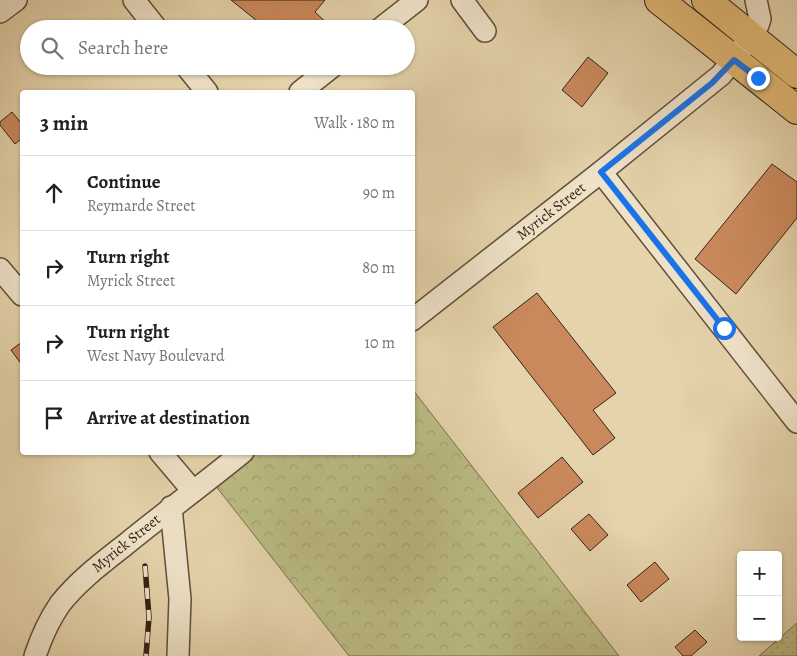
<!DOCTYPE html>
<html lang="en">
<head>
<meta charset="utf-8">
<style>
  body { margin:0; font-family:Alegreya,serif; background:#f6f6f6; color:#202124 }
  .controls { position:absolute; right:15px; bottom:15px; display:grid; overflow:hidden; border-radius:5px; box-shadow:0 1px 4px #0004 }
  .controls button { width:45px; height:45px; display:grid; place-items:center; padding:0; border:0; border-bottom:1px solid #e0e0e0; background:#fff; color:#202124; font:25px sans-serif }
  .stop { position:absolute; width:15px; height:15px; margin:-11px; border:4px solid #1a73e8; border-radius:50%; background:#fff }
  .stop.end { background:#1a73e8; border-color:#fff; box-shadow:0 1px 5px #0008 }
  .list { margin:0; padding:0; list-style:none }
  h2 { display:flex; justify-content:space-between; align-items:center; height:65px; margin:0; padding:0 20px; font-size:21px }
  h2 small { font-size:16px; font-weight:400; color:#757577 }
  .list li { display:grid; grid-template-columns:32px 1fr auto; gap:15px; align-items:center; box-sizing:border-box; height:75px; padding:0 20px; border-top:1px solid #e0e0e0 }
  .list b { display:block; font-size:19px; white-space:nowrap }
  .list p { margin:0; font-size:16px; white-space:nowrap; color:#757577 }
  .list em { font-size:16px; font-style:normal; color:#757577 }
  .icon { flex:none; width:28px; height:28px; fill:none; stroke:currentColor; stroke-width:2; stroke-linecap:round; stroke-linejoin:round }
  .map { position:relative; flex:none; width:797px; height:656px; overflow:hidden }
  .search { position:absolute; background:#fff; box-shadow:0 1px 4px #0004; left:20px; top:20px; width:395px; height:55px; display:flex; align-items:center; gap:12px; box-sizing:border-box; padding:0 18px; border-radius:28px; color:#757577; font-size:19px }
  .panel { position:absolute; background:#fff; box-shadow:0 1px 4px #0004; left:20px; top:90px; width:395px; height:365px; border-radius:5px }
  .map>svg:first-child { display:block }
</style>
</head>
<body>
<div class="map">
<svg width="797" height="656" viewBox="0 0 797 656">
  <defs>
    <pattern id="green-dots" width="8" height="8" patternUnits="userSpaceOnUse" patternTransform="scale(1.25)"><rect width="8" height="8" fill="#bbbb84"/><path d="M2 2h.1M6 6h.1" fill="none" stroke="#a1a071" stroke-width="1.8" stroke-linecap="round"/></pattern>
    <pattern id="forest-crowns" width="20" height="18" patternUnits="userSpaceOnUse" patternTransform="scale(1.25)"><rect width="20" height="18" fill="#bbbb84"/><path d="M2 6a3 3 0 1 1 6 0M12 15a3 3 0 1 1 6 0" fill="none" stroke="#a1a071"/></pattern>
  </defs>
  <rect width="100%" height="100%" fill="#e5d3ab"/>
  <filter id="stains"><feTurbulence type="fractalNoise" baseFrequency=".004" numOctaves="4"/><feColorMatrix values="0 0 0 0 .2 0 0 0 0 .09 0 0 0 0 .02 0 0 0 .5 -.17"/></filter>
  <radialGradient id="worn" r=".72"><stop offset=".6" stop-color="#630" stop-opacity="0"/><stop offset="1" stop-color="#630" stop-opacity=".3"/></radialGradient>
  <!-- green -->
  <path fill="url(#green-dots)" stroke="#786f4c" d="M797,623V656H759Z"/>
  <!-- forest -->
  <path fill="url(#forest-crowns)" stroke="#786f4c" d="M413,390L619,656H349L215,485L256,453L412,452Z"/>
  <!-- building -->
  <g fill="#ca895c" stroke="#362315">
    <path d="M231,0H325L315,12L332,28L267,29Z"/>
    <path d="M588,57L608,73L582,107L562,90Z"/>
    <path d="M104,66H118L109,73Z"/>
    <path d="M12,112L22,124V138L15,144L0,125V122Z"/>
    <path d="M772,164L797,182V218L736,294L695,259Z"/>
    <path d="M537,293L616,393L593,410L615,438L593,455L493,327Z"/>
    <path d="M22,342V365L11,350Z"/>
    <path d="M562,457L583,482L538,518L518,493Z"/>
    <path d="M589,514L608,535L590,551L571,529Z"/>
    <path d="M655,562L669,579L641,602L627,585Z"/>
    <path d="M695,630L707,642L691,656H683L675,647Z"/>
  </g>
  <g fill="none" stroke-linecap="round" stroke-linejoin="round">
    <!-- minor casing -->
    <g stroke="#624f3a" stroke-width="24">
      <g id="minor">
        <path d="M134,0L157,29"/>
        <path d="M462,0L485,31"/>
        <path d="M0,12L16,0"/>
        <path d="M380,29L417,0"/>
        <path d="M186,66L207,92"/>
        <path d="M300,92L333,66"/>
        <path d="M601,172L797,422"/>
        <path d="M0,269L22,295"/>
        <path d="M412,320L601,172L721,75L751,37L758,25L760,19L756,0"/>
        <path d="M160,452L193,491"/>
        <path d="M171,507L180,599L178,656"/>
        <path d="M35,656C41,638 49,620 60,604C78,581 102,563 125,545C164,513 204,484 243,452"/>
      </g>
    </g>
    <!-- major casing -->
    <g stroke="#362315" stroke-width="30">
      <g id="major">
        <path d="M659,0L797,110"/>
        <path d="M706,0L797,74"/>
      </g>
    </g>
    <!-- minor -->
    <use href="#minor" stroke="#eee2c8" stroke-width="21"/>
    <!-- major -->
    <use href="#major" stroke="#e2ba76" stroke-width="28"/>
    <!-- rail casing -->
    <g stroke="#362315" stroke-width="5.5">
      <path id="rail" d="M145,566L149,617L146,656"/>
    </g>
    <!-- rail -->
    <use href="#rail" stroke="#eee2c8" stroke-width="4" stroke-dasharray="11" stroke-linecap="butt"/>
  </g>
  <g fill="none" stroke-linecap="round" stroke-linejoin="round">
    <!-- route -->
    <path stroke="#1a73e8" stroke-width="6" d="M724,328L601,172L712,83L734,60L758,78"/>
  </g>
  <g text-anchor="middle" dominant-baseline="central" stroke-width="5" stroke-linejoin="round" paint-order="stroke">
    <!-- street labels -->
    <g font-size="15" fill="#362315" stroke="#eee2c8">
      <text transform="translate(551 211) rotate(-38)">Myrick Street</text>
      <text transform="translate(126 543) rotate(-39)">Myrick Street</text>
    </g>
  </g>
  <rect width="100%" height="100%" filter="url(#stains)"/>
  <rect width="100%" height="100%" fill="url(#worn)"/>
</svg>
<div class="controls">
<button>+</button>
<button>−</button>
</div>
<div class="stop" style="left:724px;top:328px"></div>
<div class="stop end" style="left:758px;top:78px"></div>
<div class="search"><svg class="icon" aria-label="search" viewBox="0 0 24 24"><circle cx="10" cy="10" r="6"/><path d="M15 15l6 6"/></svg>Search here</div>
<section class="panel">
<h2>3 min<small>Walk · 180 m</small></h2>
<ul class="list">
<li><svg class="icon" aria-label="ahead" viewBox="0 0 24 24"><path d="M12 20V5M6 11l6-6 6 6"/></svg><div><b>Continue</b><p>Reymarde Street</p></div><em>90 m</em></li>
<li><svg class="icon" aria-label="right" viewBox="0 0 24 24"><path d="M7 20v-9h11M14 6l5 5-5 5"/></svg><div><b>Turn right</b><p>Myrick Street</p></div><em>80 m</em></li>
<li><svg class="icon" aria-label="right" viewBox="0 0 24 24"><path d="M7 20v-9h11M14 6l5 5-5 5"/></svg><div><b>Turn right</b><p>West Navy Boulevard</p></div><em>10 m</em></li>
<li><svg class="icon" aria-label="arrive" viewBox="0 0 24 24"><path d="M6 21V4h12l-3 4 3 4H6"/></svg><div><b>Arrive at destination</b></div></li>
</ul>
</section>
</div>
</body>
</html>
